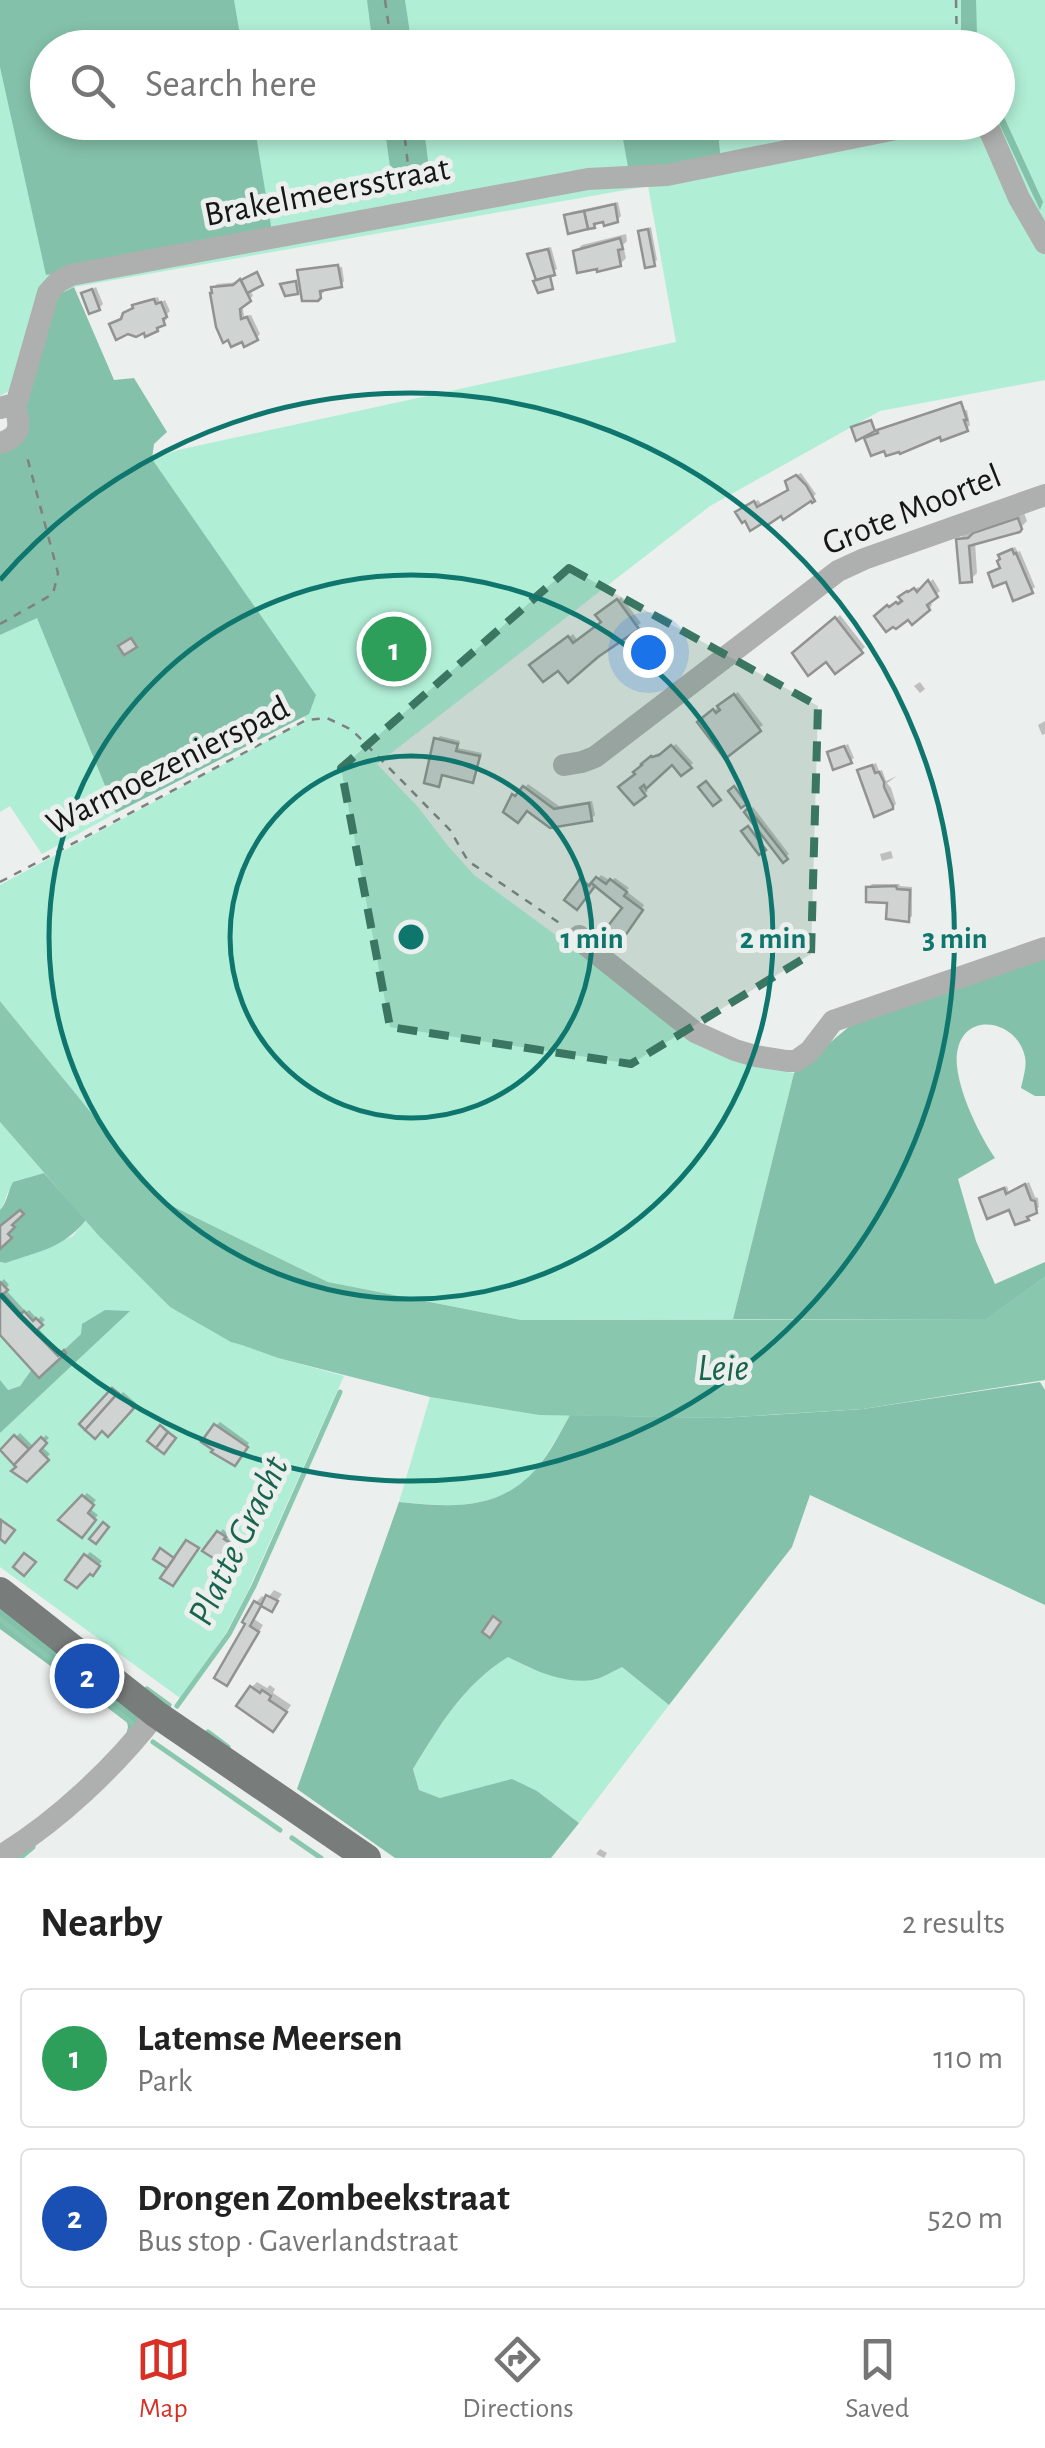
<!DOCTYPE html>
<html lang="en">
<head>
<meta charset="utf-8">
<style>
  body { margin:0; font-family:"Alegreya Sans",sans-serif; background:#f6f6f6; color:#222 }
  .you { position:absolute; left:648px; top:652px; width:35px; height:35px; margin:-25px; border:8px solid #fff; border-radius:50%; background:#1a73e8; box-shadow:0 0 0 15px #1a73e833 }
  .badge { display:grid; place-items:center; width:65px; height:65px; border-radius:50%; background:#d93025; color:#fff; font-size:32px; font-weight:700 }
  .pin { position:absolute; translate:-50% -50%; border:5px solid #fff; box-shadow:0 2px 10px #0006 }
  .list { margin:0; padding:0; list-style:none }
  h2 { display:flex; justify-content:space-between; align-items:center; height:130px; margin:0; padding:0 40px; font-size:42px }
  h2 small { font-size:32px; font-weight:400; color:#767676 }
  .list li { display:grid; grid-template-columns:65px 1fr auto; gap:30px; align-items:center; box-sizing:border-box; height:140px; margin:0 20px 20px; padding:0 20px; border:2px solid #e0e0e0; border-radius:10px }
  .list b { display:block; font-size:38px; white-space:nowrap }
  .list p { margin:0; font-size:32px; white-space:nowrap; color:#767676 }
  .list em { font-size:32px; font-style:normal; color:#767676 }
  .icon { flex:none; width:55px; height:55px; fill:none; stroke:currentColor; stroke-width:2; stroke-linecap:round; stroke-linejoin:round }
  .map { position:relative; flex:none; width:1045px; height:1858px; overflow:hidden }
  .search { position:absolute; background:#fff; box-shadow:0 5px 15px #0003; left:30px; right:30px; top:30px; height:110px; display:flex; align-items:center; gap:25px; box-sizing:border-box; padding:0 35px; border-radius:55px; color:#767676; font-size:38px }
  .sheet { height:450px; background:#fff }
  nav { display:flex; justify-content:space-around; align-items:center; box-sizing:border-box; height:140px; border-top:2px solid #e0e0e0; background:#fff; font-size:28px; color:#767676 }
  nav a { display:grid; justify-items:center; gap:5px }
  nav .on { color:#d93025 }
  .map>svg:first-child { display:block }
</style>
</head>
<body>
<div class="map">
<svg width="1045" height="1858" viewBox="0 0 1045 1858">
  <rect width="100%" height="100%" fill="#ebefed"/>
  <!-- green -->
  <g fill="#b1eed6" fill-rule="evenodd">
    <path d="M0,0H1045V380L880,411L710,506L377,764L418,807L448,846L474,875L591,961L762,1068L794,1073L733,1319L521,1320L328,1282L164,1202L0,1001V885L306,720L152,459L178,450L676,342L648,186L74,287L54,297L16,387L0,396ZM48,48H998V122H48Z"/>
    <path d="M37,617L116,813L42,854L10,806L0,812V635Z"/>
    <path d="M0,1122L44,1173C30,1177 14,1180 7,1194C5,1200 4,1205 0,1210Z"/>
    <path d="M86,1220L170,1307L278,1358L344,1376L248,1591L226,1633L180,1698L0,1567V1539L6,1543L14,1531L0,1521V1452L16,1467L12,1472L26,1482L48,1460L40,1451L41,1437L29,1449L14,1435L0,1450V1433L129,1311L81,1334L58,1356L35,1332L42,1325L36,1318L33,1321L24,1312L21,1314L3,1294L7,1290L0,1282V1262L6,1263L73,1236ZM112,1388L134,1408L94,1438L79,1424ZM82,1495L94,1505L88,1513L96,1520L82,1538L59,1520ZM217,1531L226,1537L224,1539L239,1554L229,1567L203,1551ZM186,1540L198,1548L173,1586L161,1578L167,1568L153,1559L159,1549L174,1558Z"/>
    <path d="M0,1335L32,1369L20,1386L7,1390L0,1380Z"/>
    <path d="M430,1397L539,1415H570C561,1431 552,1447 542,1462C507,1512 452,1507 399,1502Z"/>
    <path d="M508,1657L530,1668L595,1680L622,1667L669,1705L579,1823L537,1791L440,1798L419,1790L413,1769C440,1725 463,1685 508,1657Z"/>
  </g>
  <!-- forest -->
  <g fill="#84c1aa">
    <path d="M0,0H234L242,47L48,48V122L254,123L272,232L46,275L0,67Z"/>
    <path d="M367,0H405L412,47H373Z"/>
    <path d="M961,0H976L977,33L981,47H961Z"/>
    <path d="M998,104L1043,202L1040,210L998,121Z"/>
    <path d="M384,123H423L431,182L393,189Z"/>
    <path d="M620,123H717L721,162L629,172Z"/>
    <path d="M74,287L114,380L134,378L167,432L154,444L152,459L316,695L309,714L116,813L37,618L0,635V447L23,403L54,297Z"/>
    <path d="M1045,957V1096H1035L1021,1088C1023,1079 1027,1066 1025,1057C1018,1022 968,1010 958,1048C950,1077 979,1135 995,1158L958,1179L976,1241L995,1284L1045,1262V1277L986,1319H733L794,1073L851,1025Z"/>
    <path d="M44,1173L86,1220C62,1249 39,1251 6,1263L0,1262V1210C7,1203 8,1191 13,1182Z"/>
    <path d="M105,1310L130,1311L0,1433V1380L8,1390L20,1386L32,1369L40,1378L66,1354L64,1350L81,1334L82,1324Z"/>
    <path d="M1040,1382L1045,1390V1605L810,1495L792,1547L669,1705L622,1667C613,1671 603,1678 593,1680C562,1684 534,1670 508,1657C463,1685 440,1725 413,1769L419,1790L440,1798L512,1779L537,1791L579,1823L551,1858H395L297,1789L399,1502C452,1507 499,1512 537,1468C550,1453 560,1433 570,1415L721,1418L863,1409Z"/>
    <path d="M0,1607L139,1715L137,1730L126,1735L128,1727L127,1722L0,1629Z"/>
  </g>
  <!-- water -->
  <path fill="#89c7af" d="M0,1001L164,1202L328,1282L521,1320L985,1319L1045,1277V1380L863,1409L720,1418L539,1415L430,1397L278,1358L242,1345L231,1342L170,1307L99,1236L0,1122Z"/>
  <!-- shadow -->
  <g fill="#0003">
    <path d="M618,202L621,216L617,220L598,221L594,225L567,216L571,212Z"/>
    <path d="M651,227L657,260L653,263L640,232Z"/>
    <path d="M626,234L627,241L623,245L626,258L620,264L575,252L582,245Z"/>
    <path d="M551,247L557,269L550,273L552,286L538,279L530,254L534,251Z"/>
    <path d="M342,267L344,281L341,285L323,288L324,292L317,298L300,272Z"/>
    <path d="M259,274L262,282L250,289L253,296L242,303L244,316L251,315L260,334L256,338L213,288L217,284L239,282L244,278V281Z"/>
    <path d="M96,287L103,304L99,308L84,294Z"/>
    <path d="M158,297L160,303L165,300L170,311L166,315L167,319L156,329L124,318L138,302Z"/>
    <path d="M954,404L957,413L967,410L970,425L966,429L872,453L866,436L878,432L883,427Z"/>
    <path d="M801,473L816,494L804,505L742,509L758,500L761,504L790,489L791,478Z"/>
    <path d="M1024,513L1027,521L1018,530L975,542L977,573L971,579L959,540L965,533L977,532L982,528Z"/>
    <path d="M1015,547L1018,552L1020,551L1035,587L1031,590L990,574L1002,567L1001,555Z"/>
    <path d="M933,579L940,591L929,601L932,605L929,609L880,612L892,604L894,605L912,589L913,591L918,587L922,590Z"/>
    <path d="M621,597L641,623L621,640L559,667L536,662L573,634L578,641L604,622L602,612Z"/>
    <path d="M840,615L865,647L861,651L826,659L795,654Z"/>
    <path d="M920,682L925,689L920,693L914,686Z"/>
    <path d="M738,692L763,725L725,755L704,718Z"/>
    <path d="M1045,721V734L1042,735L1038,725Z"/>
    <path d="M440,736L460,741L458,748L482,753L476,776L472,780L444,773L438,784L436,740Z"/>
    <path d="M676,744L693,763L682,773L673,761L644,787L648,791L634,802L638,773L656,754L665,752Z"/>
    <path d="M848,744L854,758L850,761L830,753Z"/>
    <path d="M876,763L879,771L882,770L886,781L897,776L887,783L891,788L896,804L892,807L860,771Z"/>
    <path d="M528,784L559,806L592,801L595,815L591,819L527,808L514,796L518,792L520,793Z"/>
    <path d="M753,807L789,854L783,859L747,812Z"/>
    <path d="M891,851L893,858L882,861L880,854Z"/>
    <path d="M601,875L611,881L615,878L629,888L626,891L644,905L620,940L607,931L625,907L595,883L577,906L567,899L583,879L592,886Z"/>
    <path d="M872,884H899L900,886L912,887V916L908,920L889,900L868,888Z"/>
    <path d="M1029,1182L1035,1197L1038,1198L1039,1207L1027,1218L1010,1207L981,1198L1007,1186L1009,1193Z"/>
    <path d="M4,1279L9,1285L5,1289L26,1312L29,1310L38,1320L41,1316L45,1320L37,1327L62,1354L40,1374L0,1332V1283Z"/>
    <path d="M114,1389L121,1394L123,1392L136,1403L108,1433L82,1424Z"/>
    <path d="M220,1422L249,1443L238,1459L216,1426Z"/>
    <path d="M20,1433L34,1447L46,1435L49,1438L41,1446L50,1454L26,1479L19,1467L2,1451Z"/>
    <path d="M87,1493L96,1500L89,1508L98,1515L81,1535L62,1519Z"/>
    <path d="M223,1529L234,1541L233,1543L241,1549L233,1561L206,1550Z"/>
    <path d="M90,1552L102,1561L96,1569L86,1556Z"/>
    <path d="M274,1590L282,1594L271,1609L263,1604L254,1619L263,1625L233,1676L227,1682L256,1602L262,1596L267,1599Z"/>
    <path d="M257,1682L267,1688L270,1685L275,1689L273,1693L291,1705L279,1723L251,1688Z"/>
    <path d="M600,1849L607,1853L604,1858L596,1854Z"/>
  </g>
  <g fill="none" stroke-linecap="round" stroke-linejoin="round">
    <!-- stream -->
    <g stroke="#89c7af" stroke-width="5">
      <path d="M0,1619L134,1725"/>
      <path d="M147,1689L169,1705"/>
      <path d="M177,1706L229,1634L254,1586L340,1392"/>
      <path d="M208,1732L228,1747"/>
      <path d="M153,1742L280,1830"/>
      <path d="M292,1838L321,1858"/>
      <path d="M20,1858L33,1847"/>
    </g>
  </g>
  <!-- building -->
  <g fill="#cfd3d2" stroke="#909392" stroke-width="2.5">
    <path d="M615,204L618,222L604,226L603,222L594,224L595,228L588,229L584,211Z"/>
    <path d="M584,211L588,229L568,234L564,215Z"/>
    <path d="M648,229L655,266L645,268L638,231Z"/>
    <path d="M620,238L623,249L618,250L621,266L597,272V269L577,273L573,251Z"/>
    <path d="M548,249L555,275L536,280L527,254Z"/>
    <path d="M338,265L342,287L320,291L321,298L318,301H302L297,270Z"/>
    <path d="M257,272L263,285L247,293L241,280Z"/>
    <path d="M550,276L553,289L538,293L533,281Z"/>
    <path d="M240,279L251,301L240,309L241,319L247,317L258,340L244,347L242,342L231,347L228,340L223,343L216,327L210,293H212L211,287L233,285Z"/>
    <path d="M296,281L298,294L285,296L280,284Z"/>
    <path d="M92,289L100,310L89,314L81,293Z"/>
    <path d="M154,299L156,304L161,302L167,317L163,319L165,325L157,328L158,331L145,337L144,333L136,337L128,334L116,340L109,324L121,319L123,313L133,308L132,305Z"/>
    <path d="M961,402L967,420H964L968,431L941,441L940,437L900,454L899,452L886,456L884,451L871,456L864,438L878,433L877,430Z"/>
    <path d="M871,420L875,431L856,441L851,427Z"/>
    <path d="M796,475L806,485L815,501L812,503L811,501L783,520L781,516L769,524L764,525L763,523L750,531L745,521L742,523L735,512L754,501L757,507L788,490L785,481Z"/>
    <path d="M1018,518L1022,529L1020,532L969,546L972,582L960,583L956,539L968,538L973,533Z"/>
    <path d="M1012,549L1014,554L1016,553L1033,593L1013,601L1006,582L993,587L988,573L1000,568L997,561L1000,559L998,555Z"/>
    <path d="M928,580L938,597L927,605L930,610L912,625L908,620L896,629L893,627L886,632L874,616L887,605L889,607L896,602L898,604L902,601L898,597L907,591L908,592L914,588L917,592Z"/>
    <path d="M617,599L639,629L598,657L568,683L558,671L543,682L529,665L568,636L573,643L601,622L595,615Z"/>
    <path d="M835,617L863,653L835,674L826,662L808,676L792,653Z"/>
    <path d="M131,638L137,647L124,655L118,646Z"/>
    <path d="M734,694L761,731L725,759L697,722L713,709L716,713L720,710L717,706Z"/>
    <path d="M434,738L458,744L456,751L480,756L473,783L442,775L439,787L424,783Z"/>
    <path d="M671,745L692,768L681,776L672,765L646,789L644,785L640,788L646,796L634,805L618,787L635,774L633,772L642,765L641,764L651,756L652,757L659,755Z"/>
    <path d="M844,746L852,763L833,770L827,752Z"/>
    <path d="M872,765L875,773L879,772L884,782V787L893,806V809L874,817L857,770Z"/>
    <path d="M706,781L721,800L713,806L698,787Z"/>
    <path d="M523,786L554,809L589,803L592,821L550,828L527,811L518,823L503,812L512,794L515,796Z"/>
    <path d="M734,786L747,804L741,808L728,791Z"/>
    <path d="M748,808L788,859L783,863L744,812Z"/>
    <path d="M748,826L766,850L759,855L741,831Z"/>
    <path d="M596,877L606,884L610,879L627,892L624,896L643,910L620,943L604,931L622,908L591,883Z"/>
    <path d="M580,879L589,886L591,883L595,886L577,910L564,900Z"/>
    <path d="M896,886L897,889L910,890L909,922L886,919L887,903L866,902V887Z"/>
    <path d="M1025,1184L1031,1200L1035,1201L1037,1213L1027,1217L1029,1220L1015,1225L1009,1210L987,1219L979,1198L1004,1188L1006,1194Z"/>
    <path d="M20,1210L24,1214L12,1225L15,1227L8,1234L12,1238L0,1249V1226Z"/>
    <path d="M0,1282L8,1290L3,1294L21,1314L24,1311L33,1321L36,1318L43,1325L35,1332L58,1356L64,1350L66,1353L39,1378L0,1335Z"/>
    <path d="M112,1388L118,1393L85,1430L79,1424Z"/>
    <path d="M118,1393L134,1408L108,1437L102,1431L95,1439L85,1430Z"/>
    <path d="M214,1424L248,1447L235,1466L211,1452L213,1450L201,1442Z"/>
    <path d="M160,1425L168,1432L156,1448L147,1441Z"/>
    <path d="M168,1432L176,1438L164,1454L156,1448Z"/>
    <path d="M14,1435L29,1449L14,1465L0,1450Z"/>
    <path d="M41,1437L47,1443L40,1451L49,1460L27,1482L11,1471L16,1467L14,1465Z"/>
    <path d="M82,1495L94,1505L88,1513L96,1520L82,1538L58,1520Z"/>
    <path d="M1,1520L15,1530L5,1543L0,1539Z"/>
    <path d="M103,1522L109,1527L96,1544L89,1539Z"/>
    <path d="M217,1531L226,1537L224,1539L233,1545L231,1548L239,1554L229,1568L202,1551Z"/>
    <path d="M186,1540L199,1548L173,1586L160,1578Z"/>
    <path d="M160,1548L174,1558L167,1568L153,1559Z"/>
    <path d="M24,1553L36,1562L24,1576L13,1567Z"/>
    <path d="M84,1554L100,1566L93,1576L90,1574L77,1588L65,1580Z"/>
    <path d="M266,1595L278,1601L272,1612L261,1606L250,1626L259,1632L227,1686L214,1678L245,1624L242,1622L254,1601L261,1605Z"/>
    <path d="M493,1616L501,1622L490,1638L482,1632Z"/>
    <path d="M250,1686L260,1693L262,1690L271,1696L269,1700L287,1712L273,1732L236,1706Z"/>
  </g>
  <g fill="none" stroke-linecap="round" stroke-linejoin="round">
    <!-- path -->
    <g stroke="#7e8180" stroke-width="2.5" stroke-dasharray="8 8" stroke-linecap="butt">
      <path d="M385,0L392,48"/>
      <path d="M956,0L957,48"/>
      <path d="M403,122L411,191"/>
      <path d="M0,624L53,594L58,573L26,453"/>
      <path d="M0,882L306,720L327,718L352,730L450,830L468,861L561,924"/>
    </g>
    <!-- minor -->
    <g stroke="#aeb0af" stroke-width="22">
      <path d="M986,122L1019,198L1045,243"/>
      <path d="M0,408L15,404L18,398L48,293L58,282L71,275L588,179L667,175L931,122"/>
      <path d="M0,443C24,436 19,423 15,404"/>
      <path d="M564,765L582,762L595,757L838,571L864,559L1045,495"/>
      <path d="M579,936L587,946L695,1032L735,1050L755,1056L787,1061H796L810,1051L833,1021L1045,948"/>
      <path d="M0,1856C57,1822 115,1767 156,1714"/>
    </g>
    <!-- major -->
    <path stroke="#787c7a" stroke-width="28" d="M0,1591L156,1714L367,1858"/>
  </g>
  <!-- marked area -->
  <path fill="#3a7661" fill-opacity="0.2" stroke="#3a7661" stroke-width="8" stroke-dasharray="20 12" stroke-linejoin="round" d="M569,568L818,706L811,954L631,1064L390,1027L341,768Z"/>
  <!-- distance rings -->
  <g fill="none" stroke="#0f766e" stroke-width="5">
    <circle cx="411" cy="937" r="181"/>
    <circle cx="411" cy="937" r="362"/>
    <path d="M0 580A544 544 0 1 1 0 1294"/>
  </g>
  <g text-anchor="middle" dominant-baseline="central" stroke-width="10" stroke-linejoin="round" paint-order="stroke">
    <!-- street labels -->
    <g font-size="35" fill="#151616" stroke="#ebefed">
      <text transform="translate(327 192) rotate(-11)">Brakelmeersstraat</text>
      <text transform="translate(912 510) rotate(-22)">Grote Moortel</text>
      <text transform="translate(168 766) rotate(-27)">Warmoezenierspad</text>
    </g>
    <!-- water labels -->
    <g font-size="38" font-style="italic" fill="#18644d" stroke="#ebefed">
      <text x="723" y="1369">Leie</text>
      <text transform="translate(239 1541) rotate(-64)">Platte Gracht</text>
    </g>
  </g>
  <circle cx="411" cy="937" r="15" fill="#0f766e" stroke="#ebefed" stroke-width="5"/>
  <g font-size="30" text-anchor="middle" font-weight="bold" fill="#0f766e" stroke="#ebefed" stroke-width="10" stroke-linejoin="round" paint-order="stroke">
    <text x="592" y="948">1 min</text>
    <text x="773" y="948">2 min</text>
    <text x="955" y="948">3 min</text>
  </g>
</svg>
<div class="you"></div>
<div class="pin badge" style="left:394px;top:649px;background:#2e9e5b">1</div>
<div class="pin badge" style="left:87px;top:1676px;background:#1a4fb4">2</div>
<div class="search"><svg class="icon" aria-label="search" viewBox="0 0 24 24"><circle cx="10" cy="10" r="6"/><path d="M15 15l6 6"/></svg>Search here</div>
</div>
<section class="sheet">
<h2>Nearby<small>2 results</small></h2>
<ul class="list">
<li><span class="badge" style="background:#2e9e5b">1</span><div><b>Latemse Meersen</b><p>Park</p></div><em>110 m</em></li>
<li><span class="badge" style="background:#1a4fb4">2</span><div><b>Drongen Zombeekstraat</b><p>Bus stop · Gaverlandstraat</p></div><em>520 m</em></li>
</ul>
</section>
<nav>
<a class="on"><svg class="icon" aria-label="map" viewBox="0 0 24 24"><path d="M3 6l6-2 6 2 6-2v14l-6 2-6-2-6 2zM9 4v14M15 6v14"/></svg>Map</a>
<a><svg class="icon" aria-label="directions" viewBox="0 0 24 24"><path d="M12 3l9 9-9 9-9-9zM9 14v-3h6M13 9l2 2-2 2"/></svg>Directions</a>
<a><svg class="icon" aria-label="saved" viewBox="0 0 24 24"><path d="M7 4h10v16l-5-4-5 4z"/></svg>Saved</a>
</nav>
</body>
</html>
